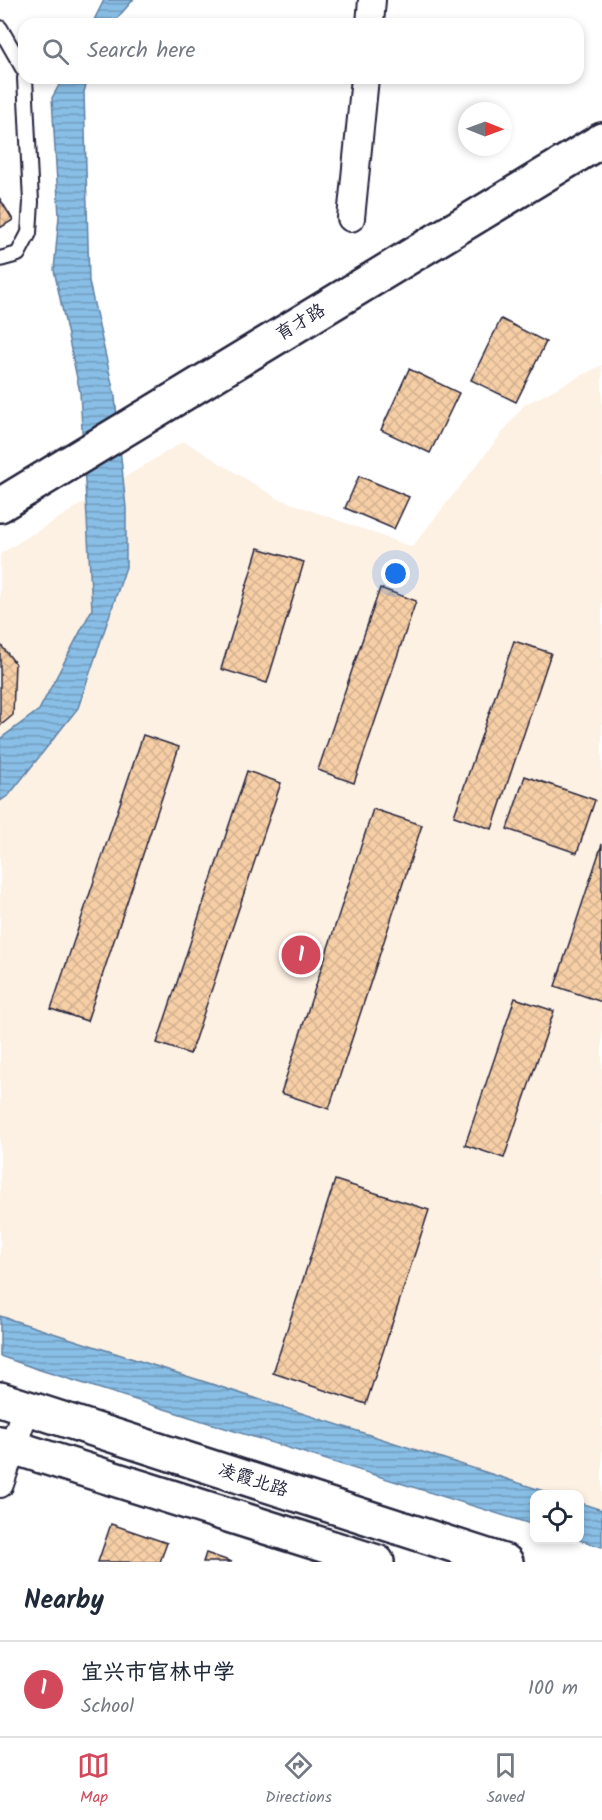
<!DOCTYPE html>
<html lang="en">
<head>
<meta charset="utf-8">
<style>
  body { margin:0; font-family:Kalam,"LXGW WenKai TC",sans-serif; background:#f6f6f7; color:#1f2937 }
  .controls { position:absolute; right:18px; bottom:18px; display:grid; overflow:hidden; border-radius:12px; box-shadow:0 3px 9px #0003 }
  .controls button { width:54px; height:54px; display:grid; place-items:center; padding:0; border:0; border-bottom:2px solid #e0e1e3; background:#fff; color:#1f2937; font:30px sans-serif }
  .compass { position:absolute; left:458px; top:102px; width:54px; height:54px; border-radius:50%; background:#fff; box-shadow:0 3px 9px #0003; rotate:91deg }
  .you { position:absolute; left:396px; top:574px; width:21px; height:21px; margin:-15px; border:4px solid #fff; border-radius:50%; background:#1a73e8; box-shadow:0 0 0 9px #1a73e833 }
  .badge { display:grid; place-items:center; width:39px; height:39px; border-radius:50%; background:#d1495b; color:#fff; font-size:20px; font-weight:700 }
  .pin { position:absolute; translate:-50% -50%; border:3px solid #fff; box-shadow:0 2px 6px #0006 }
  .list { margin:0; padding:0; list-style:none }
  h2 { display:flex; justify-content:space-between; align-items:center; height:78px; margin:0; padding:0 24px; font-size:26px }
  h2 small { font-size:20px; font-weight:400; color:#747a83 }
  .list li { display:grid; grid-template-columns:39px 1fr auto; gap:18px; align-items:center; box-sizing:border-box; height:96px; padding:0 24px; border-top:2px solid #e0e1e3 }
  .list b { display:block; font-size:22px; white-space:nowrap }
  .list p { margin:0; font-size:20px; white-space:nowrap; color:#747a83 }
  .list em { font-size:20px; font-style:normal; color:#747a83 }
  .icon { flex:none; width:33px; height:33px; fill:none; stroke:currentColor; stroke-width:2; stroke-linecap:round; stroke-linejoin:round }
  .map { position:relative; flex:none; width:602px; height:1562px; overflow:hidden }
  .search { position:absolute; background:#fff; box-shadow:0 3px 9px #0003; left:18px; right:18px; top:18px; height:66px; display:flex; align-items:center; gap:15px; box-sizing:border-box; padding:0 21px; border-radius:18px; color:#747a83; font-size:22px }
  .sheet { height:174px; background:#fff }
  nav { display:flex; justify-content:space-around; align-items:center; box-sizing:border-box; height:84px; border-top:2px solid #e0e1e3; background:#fff; font-size:16px; color:#747a83 }
  nav a { display:grid; justify-items:center; gap:3px }
  nav .on { color:#d1495b }
  .map>svg:first-child { display:block }
</style>
</head>
<body>
<div class="map">
<svg width="602" height="1562" viewBox="0 0 602 1562">
  <defs>
    <pattern id="water-rules" width="6" height="5" patternUnits="userSpaceOnUse" patternTransform="scale(1.5)"><rect width="6" height="5" fill="#89bfe6"/><path d="M0 2.5h6" fill="none" stroke="#709bbc"/></pattern>
    <pattern id="building-cross-hatch" width="8" height="8" patternUnits="userSpaceOnUse" patternTransform="scale(1.5)"><rect width="8" height="8" fill="#f7cfa6"/><path d="M0 0l8 8M0 8l8-8" fill="none" stroke="#d3b190"/></pattern>
  </defs>
  <rect width="100%" height="100%" fill="#fff"/>
  <filter id="ink" filterUnits="userSpaceOnUse"><feTurbulence type="fractalNoise" baseFrequency=".0167" numOctaves="2"/><feDisplacementMap in="SourceGraphic" scale="12" xChannelSelector="R" yChannelSelector="G"/><feConvolveMatrix kernelMatrix="1 2 1 2 8 2 1 2 1" color-interpolation-filters="sRGB"/></filter>
  <g filter="url(#ink)">
    <!-- built -->
    <path fill="#fdf1e4" d="M602,365V1547L579,1540L580,1494H534V1525L0,1356V554L184,441L277,498L412,547L524,405Z"/>
    <!-- water -->
    <g fill="url(#water-rules)" stroke="#6080a2" stroke-width="1.5">
      <path d="M104,0H133L112,24H92Z"/>
      <path d="M63,78H88L84,92L89,282L115,397L126,508V567L78,708L9,795L0,801V739L39,710L92,609L80,392L54,270L59,216L52,98Z"/>
      <path d="M0,1316L553,1494H534V1525L37,1369L0,1356Z"/>
      <path d="M580,1503L602,1510V1547L579,1540Z"/>
    </g>
    <!-- building -->
    <g fill="url(#building-cross-hatch)" stroke="#22223b" stroke-width="1.5">
      <path d="M0,199L13,220L0,228Z"/>
      <path d="M501,319L546,342L516,402L471,380Z"/>
      <path d="M409,369L459,393L430,453L381,430Z"/>
      <path d="M359,476L409,497L394,529L345,508Z"/>
      <path d="M258,548L304,562L267,683L221,669Z"/>
      <path d="M380,588L416,601L354,783L318,770Z"/>
      <path d="M514,641L551,653L492,829L454,816Z"/>
      <path d="M0,644L15,663L13,715L0,726Z"/>
      <path d="M143,735L179,747L87,1021L51,1009Z"/>
      <path d="M247,771L281,783L190,1054L157,1043Z"/>
      <path d="M525,776L595,800L577,853L507,829Z"/>
      <path d="M373,809L422,825L329,1109L281,1093Z"/>
      <path d="M602,844V1002L555,986Z"/>
      <path d="M515,998L554,1011L504,1158L465,1145Z"/>
      <path d="M335,1180L429,1210L366,1404L273,1373Z"/>
      <path d="M111,1524L167,1543L160,1562H98Z"/>
      <path d="M206,1553L232,1562H203Z"/>
    </g>
    <g fill="none" stroke-linecap="round" stroke-linejoin="round">
      <!-- lane casing -->
      <g stroke="#22223b" stroke-width="18">
        <g id="lane">
          <path d="M0,28L24,70"/>
          <path d="M0,259L18,254L29,233L31,202L25,78"/>
        </g>
      </g>
      <!-- street casing -->
      <g stroke="#22223b" stroke-width="30">
        <g id="street">
          <path d="M370,24L372,0"/>
          <path d="M351,218L365,78"/>
          <path d="M0,1484L26,1408"/>
        </g>
      </g>
      <!-- secondary casing -->
      <g stroke="#22223b" stroke-width="38">
        <g id="secondary">
          <path d="M0,505L602,140"/>
          <path d="M0,1399L506,1562"/>
          <path d="M0,1443L377,1562"/>
        </g>
      </g>
      <!-- lane -->
      <use href="#lane" stroke="#fff" stroke-width="14"/>
      <!-- street -->
      <use href="#street" stroke="#fff" stroke-width="26"/>
      <!-- secondary -->
      <use href="#secondary" stroke="#fff" stroke-width="33"/>
    </g>
  </g>
  <g text-anchor="middle" dominant-baseline="central" stroke-width="4.5" stroke-linejoin="round" paint-order="stroke">
    <!-- street labels -->
    <g font-size="18" fill="#22223b" stroke="#fff">
      <text transform="translate(301 323) rotate(-31)">育才路</text>
      <text transform="translate(253 1481) rotate(18)">凌霞北路</text>
    </g>
  </g>
</svg>
<div class="controls">
<button><svg class="icon" aria-label="locate" viewBox="0 0 24 24"><circle cx="12" cy="12" r="6"/><path d="M12 2v4M12 18v4M2 12h4M18 12h4"/></svg></button>
</div>
<svg class="compass" viewBox="-18 -18 36 36"><path d="M0-13l5 13h-10z" fill="#e53935"/><path d="M0 13l5-13h-10z" fill="#747a83"/></svg>
<div class="you"></div>
<div class="pin badge" style="left:301px;top:955px">1</div>
<div class="search"><svg class="icon" aria-label="search" viewBox="0 0 24 24"><circle cx="10" cy="10" r="6"/><path d="M15 15l6 6"/></svg>Search here</div>
</div>
<section class="sheet">
<h2>Nearby<small></small></h2>
<ul class="list">
<li><span class="badge">1</span><div><b>宜兴市官林中学</b><p>School</p></div><em>100 m</em></li>
</ul>
</section>
<nav>
<a class="on"><svg class="icon" aria-label="map" viewBox="0 0 24 24"><path d="M3 6l6-2 6 2 6-2v14l-6 2-6-2-6 2zM9 4v14M15 6v14"/></svg>Map</a>
<a><svg class="icon" aria-label="directions" viewBox="0 0 24 24"><path d="M12 3l9 9-9 9-9-9zM9 14v-3h6M13 9l2 2-2 2"/></svg>Directions</a>
<a><svg class="icon" aria-label="saved" viewBox="0 0 24 24"><path d="M7 4h10v16l-5-4-5 4z"/></svg>Saved</a>
</nav>
</body>
</html>
